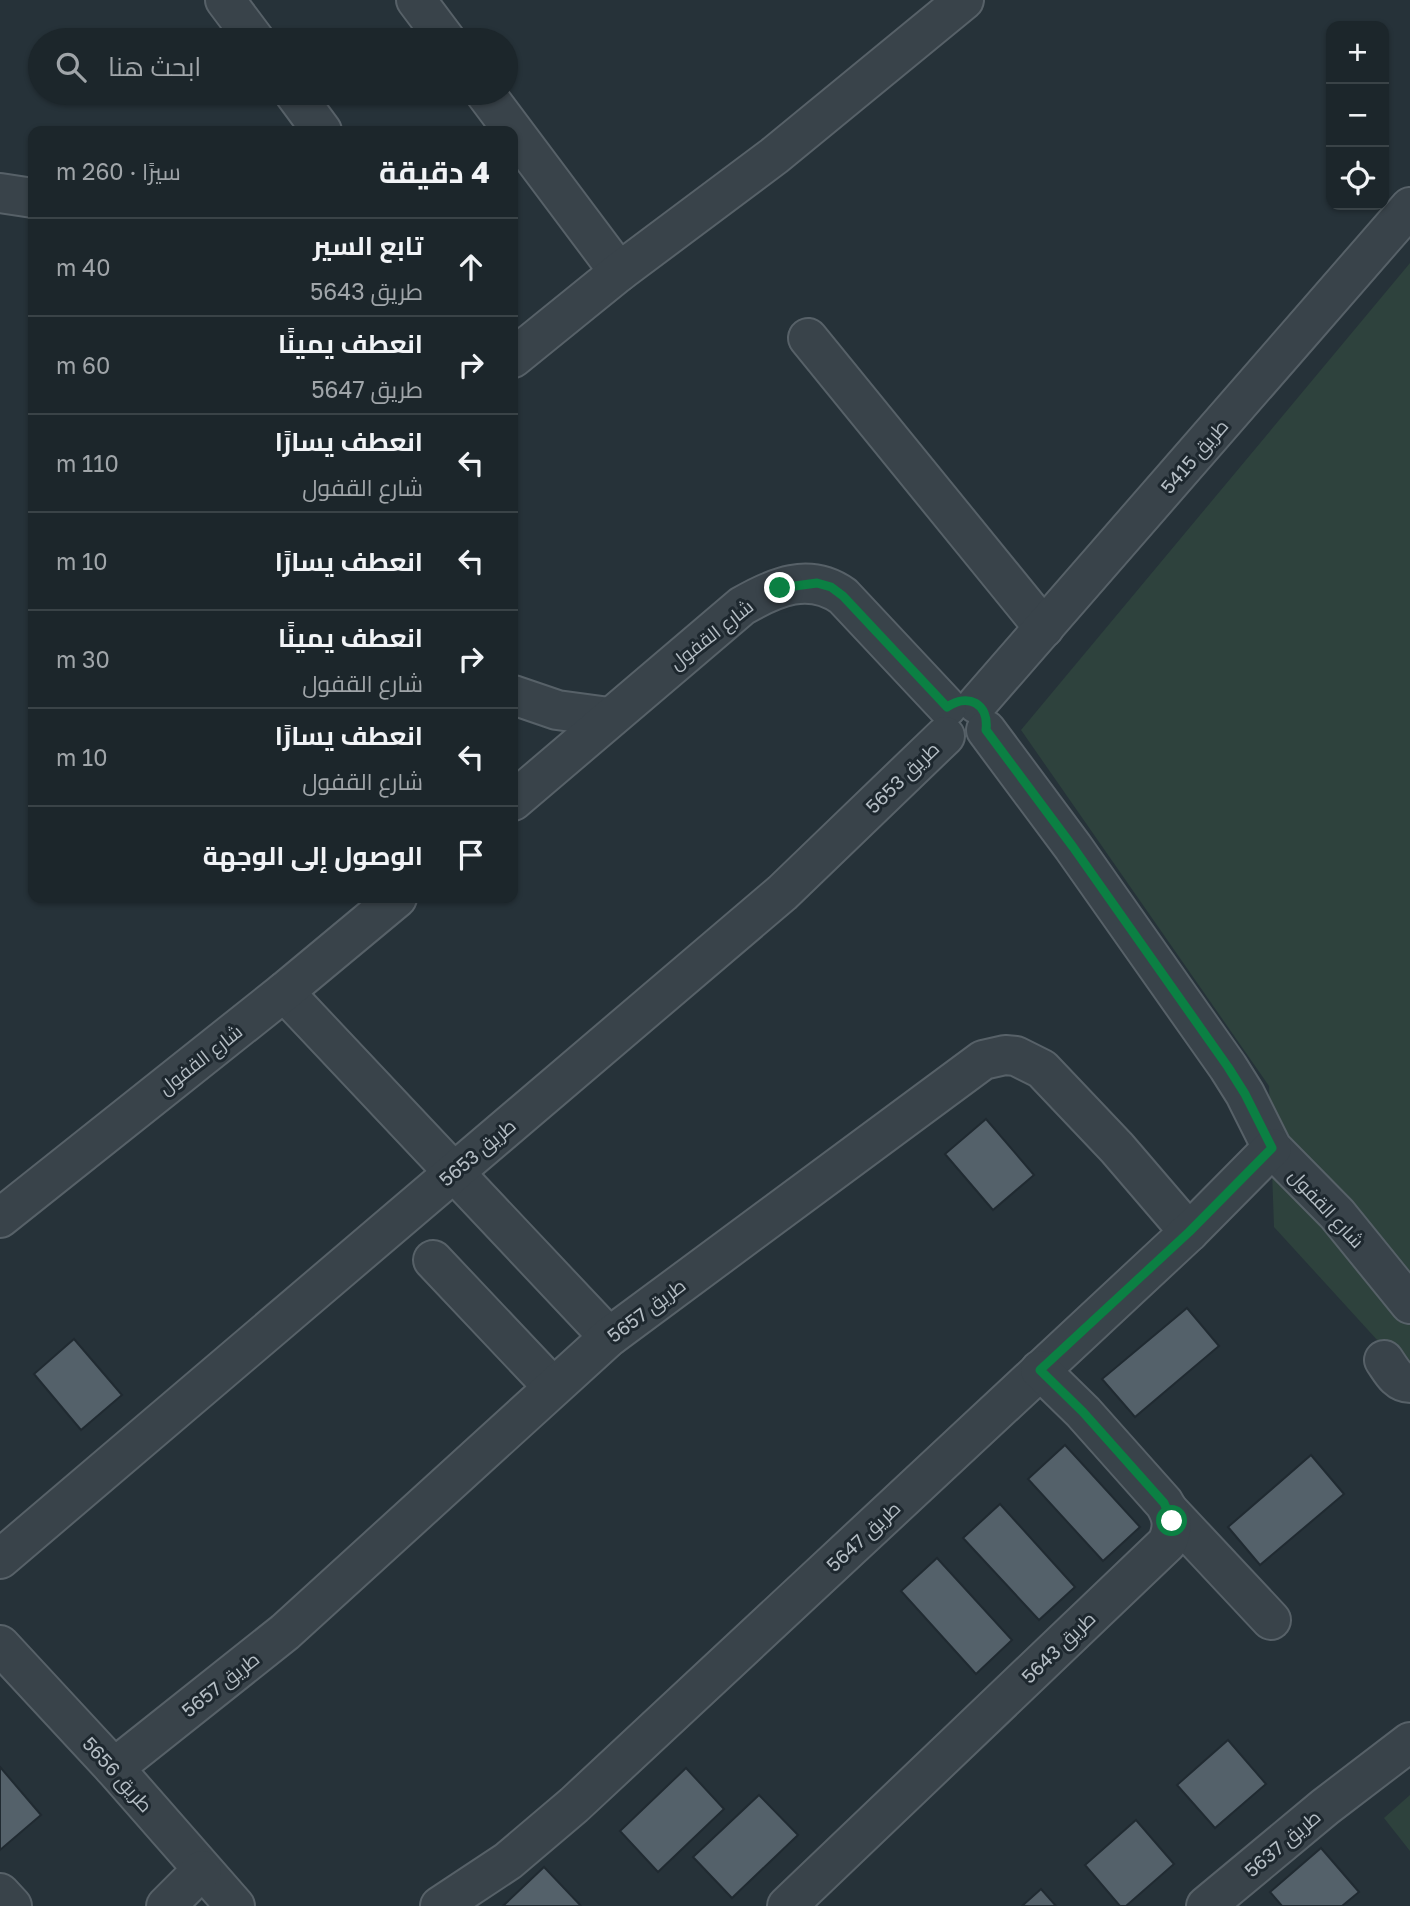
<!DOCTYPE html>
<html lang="ar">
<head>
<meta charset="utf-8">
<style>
  body { margin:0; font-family:"Golos Text",Cairo,sans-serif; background:#252e33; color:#f1f3f6; direction:rtl }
  .controls { position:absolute; right:21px; top:21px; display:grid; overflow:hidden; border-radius:14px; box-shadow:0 2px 5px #0004 }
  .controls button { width:63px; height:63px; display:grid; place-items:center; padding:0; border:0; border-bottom:2px solid #3a4347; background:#1c262b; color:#f1f3f6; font:35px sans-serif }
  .stop { position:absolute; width:21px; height:21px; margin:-16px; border:5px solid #0b8043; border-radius:50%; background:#fff }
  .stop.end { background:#0b8043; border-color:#fff; box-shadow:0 2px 7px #0008 }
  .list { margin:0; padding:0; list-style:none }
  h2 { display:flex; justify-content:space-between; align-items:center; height:91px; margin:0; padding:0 28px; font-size:30px }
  h2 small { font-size:23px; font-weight:400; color:#a0a5a9 }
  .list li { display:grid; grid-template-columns:46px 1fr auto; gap:21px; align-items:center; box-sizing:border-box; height:98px; padding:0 28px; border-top:2px solid #3a4347 }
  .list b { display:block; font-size:26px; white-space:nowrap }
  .list p { margin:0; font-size:23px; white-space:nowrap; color:#a0a5a9 }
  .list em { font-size:23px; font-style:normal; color:#a0a5a9 }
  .icon { flex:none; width:38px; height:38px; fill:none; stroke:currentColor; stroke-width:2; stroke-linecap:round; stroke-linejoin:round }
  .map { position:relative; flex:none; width:1410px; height:1906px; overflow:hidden; direction:ltr }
  .search { position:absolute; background:#1c262b; box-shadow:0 2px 5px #0004; left:28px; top:28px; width:490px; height:77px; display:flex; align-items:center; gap:18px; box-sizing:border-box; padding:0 24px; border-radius:38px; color:#a0a5a9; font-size:26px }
  .panel { position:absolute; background:#1c262b; box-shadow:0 2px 5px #0004; left:28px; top:126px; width:490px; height:777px; border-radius:14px; direction:rtl }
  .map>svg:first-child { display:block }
</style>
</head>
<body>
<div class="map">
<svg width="1410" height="1906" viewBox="0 0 1410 1906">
  <rect width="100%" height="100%" fill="#263239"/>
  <!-- green -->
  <g fill="#2e423d">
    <path d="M1410,263V1376L1274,1227L1269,1086L1021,730Z"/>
    <path d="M1410,1795V1851L1384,1818Z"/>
  </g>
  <!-- building -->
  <g fill="#54616a" stroke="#202a31" stroke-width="2">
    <path d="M986,1119L1034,1175L993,1210L945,1154Z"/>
    <path d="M1187,1308L1219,1346L1135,1417L1102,1379Z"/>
    <path d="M74,1339L122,1395L81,1430L34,1374Z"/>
    <path d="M1065,1445L1140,1527L1103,1561L1028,1479Z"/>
    <path d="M1311,1455L1344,1494L1260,1565L1228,1527Z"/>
    <path d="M1000,1504L1075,1587L1039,1620L963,1538Z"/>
    <path d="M937,1558L1012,1640L976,1674L901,1591Z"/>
    <path d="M1228,1740L1266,1784L1215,1828L1177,1785Z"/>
    <path d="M0,1767L41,1815L0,1850Z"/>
    <path d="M686,1768L724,1809L658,1872L620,1831Z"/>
    <path d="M759,1795L798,1835L732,1898L693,1857Z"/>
    <path d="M1136,1820L1174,1864L1126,1906H1120L1085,1865Z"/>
    <path d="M1321,1848L1359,1892L1342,1906H1282L1270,1892Z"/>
    <path d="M544,1867L581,1906H503Z"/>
    <path d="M1041,1889L1056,1906H1022Z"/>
  </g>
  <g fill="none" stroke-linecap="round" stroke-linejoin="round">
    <!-- minor casing -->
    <g stroke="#576168" stroke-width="42">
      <g id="minor">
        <path d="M225,0L255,40"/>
        <path d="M416,0L446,40"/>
        <path d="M294,93L322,131"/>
        <path d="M485,93L619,272"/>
        <path d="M0,193L33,198"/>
        <path d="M808,338L1044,628"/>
        <path d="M513,358L619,272L774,156L964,0"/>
        <path d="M513,695L557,710L609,717"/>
        <path d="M977,704L1410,207"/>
        <path d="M986,730L1073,847L1228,1067L1245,1094L1272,1148L1337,1214L1410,1304"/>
        <path d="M513,801L742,606C775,587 809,572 843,596L947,707"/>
        <path d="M284,992L609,1337"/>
        <path d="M0,1218L284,992L397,898"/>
        <path d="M433,1260L553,1387"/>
        <path d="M1384,1360C1391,1370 1397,1383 1410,1383"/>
        <path d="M1169,1511L1271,1620"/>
        <path d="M0,1559L782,893L945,736"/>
        <path d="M0,1645L114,1768L235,1906"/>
        <path d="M114,1768L285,1632L609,1337L983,1060L1005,1055L1016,1056L1042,1069L1117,1148L1189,1232"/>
        <path d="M0,1893L12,1906"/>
        <path d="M166,1906L202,1870"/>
        <path d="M440,1906L508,1861L574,1805L1189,1232L1272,1148"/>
        <path d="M787,1906L1167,1543C1174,1527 1173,1517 1164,1503L1083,1412L1040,1370"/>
        <path d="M1206,1906L1325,1807L1410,1742"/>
      </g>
    </g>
    <!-- minor -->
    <use href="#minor" stroke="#39434a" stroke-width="38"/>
  </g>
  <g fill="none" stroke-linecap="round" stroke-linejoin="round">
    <!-- route -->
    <path stroke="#0b8043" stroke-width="9" d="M780,588L817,583L831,587L843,596L947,707C968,693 989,703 986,730L1073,847L1228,1067L1245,1094L1272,1148L1189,1232L1040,1370L1083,1412L1164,1503L1172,1521"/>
  </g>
  <g text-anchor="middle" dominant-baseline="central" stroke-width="6" stroke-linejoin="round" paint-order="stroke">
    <!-- street labels -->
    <g font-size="19" fill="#b5bec5" stroke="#1e282f">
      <text transform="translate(1194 456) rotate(-49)">طريق 5415</text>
      <text transform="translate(711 634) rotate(-38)">شارع القفول</text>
      <text transform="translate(902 777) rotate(-44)">طريق 5653</text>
      <text transform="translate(200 1059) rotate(-38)">شارع القفول</text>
      <text transform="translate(477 1152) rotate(-40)">طريق 5653</text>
      <text transform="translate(1327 1208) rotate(47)">شارع القفول</text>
      <text transform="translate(646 1310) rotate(-37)">طريق 5657</text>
      <text transform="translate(863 1536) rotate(-43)">طريق 5647</text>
      <text transform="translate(1058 1647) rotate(-44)">طريق 5643</text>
      <text transform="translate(220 1684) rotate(-38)">طريق 5657</text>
      <text transform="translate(118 1774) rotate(48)">طريق 5656</text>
      <text transform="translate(1282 1843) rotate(-40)">طريق 5637</text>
    </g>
  </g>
</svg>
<div class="controls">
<button>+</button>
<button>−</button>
<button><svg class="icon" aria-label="locate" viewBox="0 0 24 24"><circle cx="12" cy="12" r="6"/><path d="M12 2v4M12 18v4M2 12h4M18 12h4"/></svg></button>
</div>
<div class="stop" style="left:1172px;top:1521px"></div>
<div class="stop end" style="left:780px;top:588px"></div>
<div class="search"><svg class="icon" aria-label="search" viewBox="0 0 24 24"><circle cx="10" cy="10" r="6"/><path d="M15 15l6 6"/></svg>ابحث هنا</div>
<section class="panel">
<h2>4 دقيقة<small>سيرًا · 260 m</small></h2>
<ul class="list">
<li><svg class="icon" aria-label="ahead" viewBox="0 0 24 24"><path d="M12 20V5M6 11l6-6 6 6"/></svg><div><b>تابع السير</b><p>طريق 5643</p></div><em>40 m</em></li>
<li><svg class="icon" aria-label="right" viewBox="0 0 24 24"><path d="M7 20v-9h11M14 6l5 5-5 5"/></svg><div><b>انعطف يمينًا</b><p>طريق 5647</p></div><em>60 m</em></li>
<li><svg class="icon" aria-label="left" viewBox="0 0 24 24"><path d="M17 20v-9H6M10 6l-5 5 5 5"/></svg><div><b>انعطف يسارًا</b><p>شارع القفول</p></div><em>110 m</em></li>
<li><svg class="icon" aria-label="left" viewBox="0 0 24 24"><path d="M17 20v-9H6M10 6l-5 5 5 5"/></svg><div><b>انعطف يسارًا</b></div><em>10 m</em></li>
<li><svg class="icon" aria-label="right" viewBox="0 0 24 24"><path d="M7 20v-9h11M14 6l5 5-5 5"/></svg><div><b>انعطف يمينًا</b><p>شارع القفول</p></div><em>30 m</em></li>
<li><svg class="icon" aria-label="left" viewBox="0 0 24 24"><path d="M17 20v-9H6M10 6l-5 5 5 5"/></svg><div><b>انعطف يسارًا</b><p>شارع القفول</p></div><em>10 m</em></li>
<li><svg class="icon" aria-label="arrive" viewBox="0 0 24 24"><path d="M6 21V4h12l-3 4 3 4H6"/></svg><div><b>الوصول إلى الوجهة</b></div></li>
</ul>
</section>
</div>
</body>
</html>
